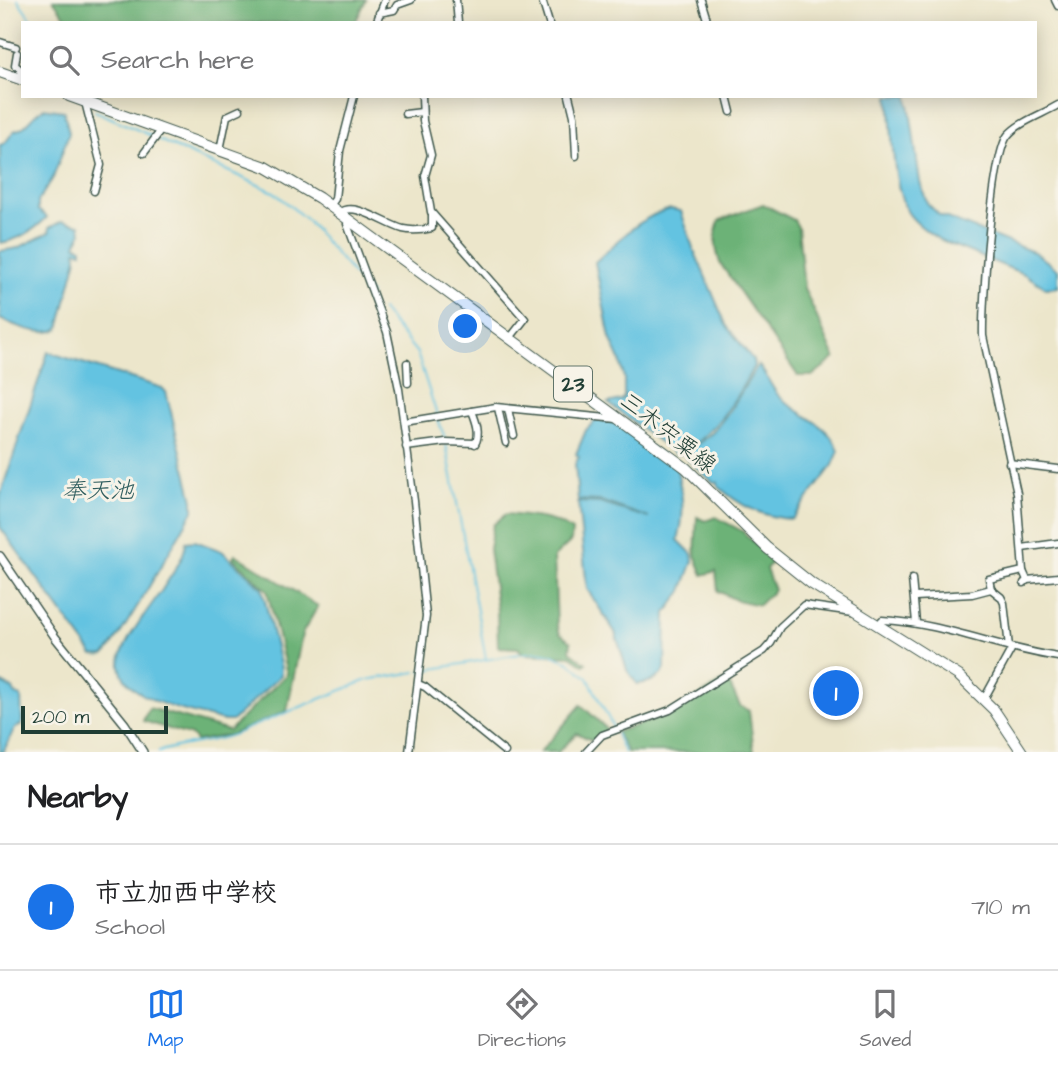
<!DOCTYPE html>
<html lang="en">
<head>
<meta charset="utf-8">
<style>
  body { margin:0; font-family:"Architects Daughter","Klee One",sans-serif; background:#f2f2f2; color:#202124 }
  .scale { position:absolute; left:21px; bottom:18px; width:147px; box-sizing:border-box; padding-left:7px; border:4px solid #1f3d34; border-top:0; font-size:19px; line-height:24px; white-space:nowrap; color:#1f3d34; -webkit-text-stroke:5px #f7f3e8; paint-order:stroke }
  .you { position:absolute; left:466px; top:327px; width:24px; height:24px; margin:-18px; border:5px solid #fff; border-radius:50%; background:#1a73e8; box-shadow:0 0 0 10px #1a73e833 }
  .badge { display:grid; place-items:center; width:46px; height:46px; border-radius:50%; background:#1a73e8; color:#fff; font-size:23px; font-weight:700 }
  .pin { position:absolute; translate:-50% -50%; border:4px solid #fff; box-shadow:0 2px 7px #0006 }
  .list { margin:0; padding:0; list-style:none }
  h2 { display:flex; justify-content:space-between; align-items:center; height:91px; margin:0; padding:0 28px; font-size:30px }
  h2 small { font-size:23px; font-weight:400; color:#757577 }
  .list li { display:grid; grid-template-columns:46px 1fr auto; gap:21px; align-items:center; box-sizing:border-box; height:126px; padding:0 28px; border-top:2px solid #e0e0e0 }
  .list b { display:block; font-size:26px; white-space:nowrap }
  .list p { margin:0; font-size:23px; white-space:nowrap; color:#757577 }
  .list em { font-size:23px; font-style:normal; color:#757577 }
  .icon { flex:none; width:38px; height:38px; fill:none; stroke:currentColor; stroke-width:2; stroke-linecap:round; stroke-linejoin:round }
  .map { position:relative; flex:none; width:1058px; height:752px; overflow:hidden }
  .search { position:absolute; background:#fff; box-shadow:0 4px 18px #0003; left:21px; right:21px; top:21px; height:77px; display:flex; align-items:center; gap:18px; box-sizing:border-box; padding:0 24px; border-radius:0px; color:#757577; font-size:26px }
  .sheet { height:217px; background:#fff }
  nav { display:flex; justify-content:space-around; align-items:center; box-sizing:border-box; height:98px; border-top:2px solid #e0e0e0; background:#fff; font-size:19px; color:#757577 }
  nav a { display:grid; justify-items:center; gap:4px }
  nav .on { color:#1a73e8 }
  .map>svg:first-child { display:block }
</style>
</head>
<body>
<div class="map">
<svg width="1058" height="752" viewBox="0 0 1058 752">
  <rect width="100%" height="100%" fill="#f7f3e8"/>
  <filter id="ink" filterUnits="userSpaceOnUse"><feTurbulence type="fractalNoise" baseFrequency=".0143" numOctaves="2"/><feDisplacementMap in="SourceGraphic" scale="14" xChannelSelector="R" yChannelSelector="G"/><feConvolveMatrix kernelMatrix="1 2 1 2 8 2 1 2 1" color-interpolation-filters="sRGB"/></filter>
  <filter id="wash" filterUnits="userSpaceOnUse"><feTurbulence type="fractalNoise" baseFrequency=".00686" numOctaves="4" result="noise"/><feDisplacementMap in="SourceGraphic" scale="28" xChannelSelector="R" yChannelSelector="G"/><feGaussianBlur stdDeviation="1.57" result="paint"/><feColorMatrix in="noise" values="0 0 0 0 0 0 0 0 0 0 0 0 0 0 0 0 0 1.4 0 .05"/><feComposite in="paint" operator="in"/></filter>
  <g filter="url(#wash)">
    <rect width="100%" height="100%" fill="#ece6cb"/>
    <!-- forest -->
    <g fill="#6cb277" stroke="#467856" stroke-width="2">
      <path d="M53,0H366L355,23H70Z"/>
      <path d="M763,204L794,220L798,227L804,288L835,358L812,376H798L720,263C715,248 713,234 720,220Z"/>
      <path d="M506,514C529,516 553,517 572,531L571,541L554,557L557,625L560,634L571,642L570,651L586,663L584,665L571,656L523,654L518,648L498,647L497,610L489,549L493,525Z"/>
      <path d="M697,517L705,521L716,517L742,531L773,560L766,569L774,590L759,605L736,600L718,591L716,571L703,575L695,555Z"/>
      <path d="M235,554L318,606L302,634L287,711L230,735L196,741L192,736L143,721L149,708L229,731L287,674L267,590L233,558Z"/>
      <path d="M727,679L740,706L749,711L754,752H627L616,732L668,715Z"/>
      <path d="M581,705L608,730L593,741L577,733L558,752H540Z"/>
    </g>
    <!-- water -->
    <g fill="#63c3e1" stroke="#41808a" stroke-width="2">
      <path d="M889,96H908L920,182L927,203L939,215L1036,253L1058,270V287L1046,288L1024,274L940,240C929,233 914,223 907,211C892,184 892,128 889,96Z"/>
      <path d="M44,108L64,111L69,133L53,178L38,201V210L47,217C35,230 18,240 0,243V145L5,143L14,131C28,128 32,115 44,108Z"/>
      <path d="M671,209L681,211L693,248L726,325L753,360L754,366C737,397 724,420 696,443C690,448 686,453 677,455L608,403L621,400L624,397V378L620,360L610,338L595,262C618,242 641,215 671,209Z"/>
      <path d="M62,221L80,225L81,233L76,245L82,248V252L76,250L77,258L59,329C42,337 16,326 0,319V251L18,248L50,232L49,228Z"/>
      <path d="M48,352L162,388L166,392L193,500V511C181,531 116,648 104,655C100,656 97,655 93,655L0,527V496Z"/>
      <path d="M758,365C766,373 771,387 779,396C800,417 828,422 839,451L833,465L792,519C764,518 738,505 718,486V482H713L685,457V454L713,432L731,409Z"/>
      <path d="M596,420L616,422L676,465C682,493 686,512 678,540L692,554L693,561L682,591L666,613L665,669C659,680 649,683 637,684L627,670L615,632L587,589L578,502L600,503L649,518L601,501L578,500L575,464L579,457L576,454L586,430Z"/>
      <path d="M195,541L222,551L262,588L281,668V675L232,721H224C196,713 123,702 120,665C118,647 151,606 162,590C171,575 184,560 186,542Z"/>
      <path d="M0,682L13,689L15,694L21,696L22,724L15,728L3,752H0Z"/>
    </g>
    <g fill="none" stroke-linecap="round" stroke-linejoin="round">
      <!-- stream -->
      <g stroke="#63c3e1" stroke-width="2">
        <path d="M18,0L34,23"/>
        <path d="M95,111L154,137"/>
        <path d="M159,140L274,192L308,221L370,294"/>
        <path d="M382,310L417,353L437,415"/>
        <path d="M438,420L445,438"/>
        <path d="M446,444L486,659"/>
        <path d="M421,671L519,654L538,652L550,654L569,662L588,678L614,729"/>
        <path d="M616,734L624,752"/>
        <path d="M158,752C186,741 220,744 246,729L367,680L416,672"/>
      </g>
    </g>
  </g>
  <g filter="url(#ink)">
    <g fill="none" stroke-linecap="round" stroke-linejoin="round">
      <!-- minor casing -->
      <g stroke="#3e564b" stroke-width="9">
        <g id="minor">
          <path d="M456,0L458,23"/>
          <path d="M542,0L549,23"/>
          <path d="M701,0L708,23"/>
          <path d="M1055,0L1058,6"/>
          <path d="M379,13L394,10L397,5L411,0"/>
          <path d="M376,23L385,0"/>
          <path d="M0,42L16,47"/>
          <path d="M17,53L15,65L20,69L21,79"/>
          <path d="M422,96L423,121L431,155L425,176L431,212L525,319L510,338"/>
          <path d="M569,96L574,116L576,156"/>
          <path d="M727,96L731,112"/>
          <path d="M85,102L101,165L94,191"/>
          <path d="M405,114L422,112"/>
          <path d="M220,150L227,116L240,110"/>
          <path d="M144,153L162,129"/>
          <path d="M330,206L335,199L340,151L354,96"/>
          <path d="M339,213C354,200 386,225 403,229C412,231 423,230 432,228V214"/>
          <path d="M349,220L347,224L387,332L399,389L414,501L426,616L409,752"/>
          <path d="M407,363L408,383"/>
          <path d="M498,408L506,443"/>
          <path d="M508,409L514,436"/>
          <path d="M472,411C476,421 481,434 475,444"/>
          <path d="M404,422L496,407L617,419"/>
          <path d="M406,447L445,442L475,443"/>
          <path d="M1009,463L1058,469"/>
          <path d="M1022,548L1058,543"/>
          <path d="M912,579L916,623"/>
          <path d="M1027,580L1023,571L1017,493L983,336C982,305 992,154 1008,135C1019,122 1043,114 1058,105"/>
          <path d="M1024,583L1027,580L1058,577"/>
          <path d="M991,589L1001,597L1004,603L1009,647"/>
          <path d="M915,597L972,594L991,589L989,579L1023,571"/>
          <path d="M878,625L882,620C943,623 998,648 1058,657"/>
          <path d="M418,684L425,687L505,752"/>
          <path d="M984,699L1012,648"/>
          <path d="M586,752L602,735L670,710L764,651L771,643L780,627L804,605L853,612"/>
        </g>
      </g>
      <!-- tertiary casing -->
      <g stroke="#3e564b" stroke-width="10">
        <path id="tertiary" d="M0,556L55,637L125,724L143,752"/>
      </g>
      <!-- primary casing -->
      <g stroke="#3e564b" stroke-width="12">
        <g id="primary">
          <path d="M0,72L23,80"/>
          <path d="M69,96L266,167L319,198L686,468L767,548L812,584L959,676L994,710L1022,752"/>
        </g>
      </g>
      <!-- minor -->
      <use href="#minor" stroke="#fff" stroke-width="6"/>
      <!-- tertiary -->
      <use href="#tertiary" stroke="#fff" stroke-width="7"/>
      <!-- primary -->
      <use href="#primary" stroke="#fff" stroke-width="10"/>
    </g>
  </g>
  <g text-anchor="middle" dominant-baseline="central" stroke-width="6" stroke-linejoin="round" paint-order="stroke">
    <!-- shield labels -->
    <rect fill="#f7f3e8" stroke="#60746a" stroke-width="2" x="554" y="366.5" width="38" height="35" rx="5"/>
    <g font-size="21" font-weight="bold" fill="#1f3d34">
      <text x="573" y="384">23</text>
    </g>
    <!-- street labels -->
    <g font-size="23" fill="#1f3d34" stroke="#f7f3e8">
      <text transform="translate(668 433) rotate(38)">三木宍粟線</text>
    </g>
    <!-- water labels -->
    <g font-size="24" font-style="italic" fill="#305e5f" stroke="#f7f3e8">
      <text x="98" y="491">奉天池</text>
    </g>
  </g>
</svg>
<div class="scale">200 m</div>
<div class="you"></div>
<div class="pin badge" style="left:836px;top:693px">1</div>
<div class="search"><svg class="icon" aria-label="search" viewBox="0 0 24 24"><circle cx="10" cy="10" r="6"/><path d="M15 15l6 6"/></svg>Search here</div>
</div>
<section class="sheet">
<h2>Nearby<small></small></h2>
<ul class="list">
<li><span class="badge">1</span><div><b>市立加西中学校</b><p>School</p></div><em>710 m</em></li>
</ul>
</section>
<nav>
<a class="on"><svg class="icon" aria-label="map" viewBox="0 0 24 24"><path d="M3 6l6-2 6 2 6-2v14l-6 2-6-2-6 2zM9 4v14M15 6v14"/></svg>Map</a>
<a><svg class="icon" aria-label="directions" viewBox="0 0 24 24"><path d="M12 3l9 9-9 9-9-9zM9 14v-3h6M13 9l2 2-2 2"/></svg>Directions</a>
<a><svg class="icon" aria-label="saved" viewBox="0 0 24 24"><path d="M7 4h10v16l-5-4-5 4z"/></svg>Saved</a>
</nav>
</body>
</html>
